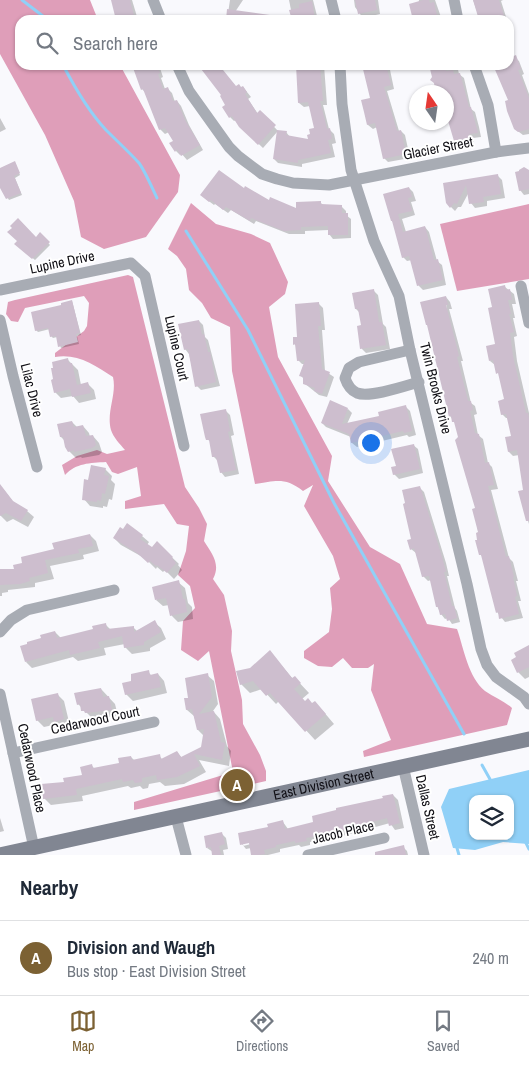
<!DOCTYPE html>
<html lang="en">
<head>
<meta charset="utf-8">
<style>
  body { margin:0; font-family:"Archivo Narrow",sans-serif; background:#f6f6f7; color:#1f2937 }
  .controls { position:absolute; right:15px; bottom:15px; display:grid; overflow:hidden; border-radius:10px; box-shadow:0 1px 4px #0004 }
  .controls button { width:45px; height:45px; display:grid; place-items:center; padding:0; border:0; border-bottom:1px solid #e0e1e3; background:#fff; color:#1f2937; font:25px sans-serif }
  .compass { position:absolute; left:409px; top:85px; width:45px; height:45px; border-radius:50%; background:#fff; box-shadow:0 1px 4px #0004; rotate:347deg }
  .you { position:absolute; left:370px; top:442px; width:18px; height:18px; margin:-12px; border:4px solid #fff; border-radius:50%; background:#1a73e8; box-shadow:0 0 0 8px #1a73e833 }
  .badge { display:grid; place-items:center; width:32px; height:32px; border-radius:50%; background:#7c6133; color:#fff; font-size:16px; font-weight:700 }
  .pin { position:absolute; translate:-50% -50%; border:2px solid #fff; box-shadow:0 1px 5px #0006 }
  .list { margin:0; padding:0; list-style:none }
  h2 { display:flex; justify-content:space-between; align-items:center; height:65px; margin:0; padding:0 20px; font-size:21px }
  h2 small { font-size:16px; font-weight:400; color:#747a83 }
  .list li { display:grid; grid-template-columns:32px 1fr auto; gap:15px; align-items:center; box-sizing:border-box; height:75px; padding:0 20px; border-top:1px solid #e0e1e3 }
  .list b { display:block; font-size:19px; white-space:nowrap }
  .list p { margin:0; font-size:16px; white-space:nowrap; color:#747a83 }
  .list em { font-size:16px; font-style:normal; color:#747a83 }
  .icon { flex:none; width:28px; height:28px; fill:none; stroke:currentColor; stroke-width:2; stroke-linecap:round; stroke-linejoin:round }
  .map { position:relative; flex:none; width:529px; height:855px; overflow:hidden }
  .search { position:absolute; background:#fff; box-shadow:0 1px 4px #0004; left:15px; right:15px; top:15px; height:55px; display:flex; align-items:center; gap:12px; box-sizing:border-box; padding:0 18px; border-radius:15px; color:#747a83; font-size:19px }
  .sheet { height:140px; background:#fff }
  nav { display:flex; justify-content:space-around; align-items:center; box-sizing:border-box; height:70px; border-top:1px solid #e0e1e3; background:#fff; font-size:14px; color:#747a83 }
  nav a { display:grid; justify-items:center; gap:2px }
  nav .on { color:#7c6133 }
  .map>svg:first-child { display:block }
</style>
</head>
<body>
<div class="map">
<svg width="529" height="855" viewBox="0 0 529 855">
  <rect width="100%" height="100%" fill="#f9f9fd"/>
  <!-- forest -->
  <g fill="#df9eb9">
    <path d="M0,0H90L98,20H20V65H120L180,175L178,192L146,237L104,249L81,237L74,201L45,135L0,54Z"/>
    <path d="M191,203L216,224L251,234L270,243L288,282L285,294L269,307L278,357L332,456L328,481L370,547L400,564L427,624L457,629C464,649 468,677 485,691C494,697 504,701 512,708L507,725L364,757L363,751L391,740L371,690L374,664L368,668H352L343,658L332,667L318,666L304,658V651L329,632L332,609L330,588L340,579L333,556L304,506L313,485L303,491C285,477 276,481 255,484L232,371L230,327L211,318L202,303L189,290L186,269L177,256L168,249Z"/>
    <path d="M529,204V279L457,291L440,224Z"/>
    <path d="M128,275L133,277L185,487L199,508L207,524L204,541C212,554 221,564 213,579L224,595L232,631L231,651L242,700L243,724L260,755L266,771V781L134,810V802L233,772L209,651L198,661L181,650L183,621L195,608L190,586L178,575L186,551L189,526L177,524L164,504L125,509V501L141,496L137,467L118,474L112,472L106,462C90,463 76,463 65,475L62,465L77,456L97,450L107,454L125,450C120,444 113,437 111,430C106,412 117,395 113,377C95,365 77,353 55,357V353L84,331L87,326L89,303L84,296L25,308L18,322L11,321L6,314L8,302L15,300Z"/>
  </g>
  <!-- water -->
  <path fill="#90d0f7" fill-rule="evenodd" d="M529,770V844L503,842L475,850L453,848L441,807L449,789ZM473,799H510V836H473Z"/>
  <!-- shadow -->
  <g fill="#0003" fill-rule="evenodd">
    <path d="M112,0H132L138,20H117Z"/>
    <path d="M230,0H243L235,12L259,20H227Z"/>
    <path d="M289,0H313L318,20H293Z"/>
    <path d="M354,0H378L380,14L363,18L355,7Z"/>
    <path d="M419,0H435L442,20H417Z"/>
    <path d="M473,0H503L501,1L507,20H480Z"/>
    <path d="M509,45L514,57L519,61L524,74L522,75L529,94V134L523,135L515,129L509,101L495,65H509Z"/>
    <path d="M133,65H159L163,77L161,78L165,89L167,88L172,93L175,102L177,101L181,106L189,125L203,150L187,160L181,153L180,155L176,151L175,142L169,132L165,134L160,129L147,94L142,89Z"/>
    <path d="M200,65H218L236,87H243L251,97L248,99L258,114L260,112L278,131L286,132L290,137L310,140L316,129L310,106L304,107L299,103L298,65H324L327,105H323L329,129L334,134L336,143L332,144L335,157L302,164V167L278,163L274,159L278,131L263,148L240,126L236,120L234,121L230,117L223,96Z"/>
    <path d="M363,65H389L394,89L387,91L399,131H401L405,135L410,158L388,162L384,158L377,127L373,129L368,125L371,99Z"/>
    <path d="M431,65H457L459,74L464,78L471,109L475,112L479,127L481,137L473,138L474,142L460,145L455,141L446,107V92H440L436,88Z"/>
    <path d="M0,118L6,129L0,132Z"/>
    <path d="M16,165L20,175L15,178L22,195L9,200L0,185V169Z"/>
    <path d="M527,170H529V194L524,195L520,190Z"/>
    <path d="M498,176L502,180L505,198L487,201V206L475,208L471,203L469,192L461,207H458L455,211L451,207L444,184Z"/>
    <path d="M409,188L413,192L416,201L411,202L415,215L402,219L406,232L425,227L429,232L437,261L442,265L446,285L423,290L419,286L412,260L407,261L403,257L394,223L392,221Z"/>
    <path d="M244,190L269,202L298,209L320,202L324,206L342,207L346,211V215L351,219V238L333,239L329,234V230L305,231V234H289L256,221L254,224L231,210L228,213L215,204L214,205L206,199Z"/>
    <path d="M40,234L50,245L35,260L16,244L36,238Z"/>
    <path d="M505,287L514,294L516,304H512L515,318H513L517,336L514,337L517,361L529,413V524L519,492L524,491L519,455L513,456L509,452L506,438L513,437L509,418H506L502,414L505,400L500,375L495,365L490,361L496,345L493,308Z"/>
    <path d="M373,290L378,295L383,324L386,327L390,349L366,353L362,349L358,327L362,326L360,313L356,309Z"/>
    <path d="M446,297L450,302L452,309H449L463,361H461L471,403L475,406L477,414L474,415L478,435L483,439L488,463L492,467L498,489L491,490L509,558L513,562L518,581H516L521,601H518L523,618L505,622L497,612L483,557L480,554L476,509L456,424L450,416Z"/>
    <path d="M72,301L81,335L77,336L79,344L61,348L57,337L53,338L52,337L50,329L38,332L36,330L63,306Z"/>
    <path d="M319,304L323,308L325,330H322L325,371L334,377L327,397L319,395L304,383V379L300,375L304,364H302L298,360L297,346L294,344Z"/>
    <path d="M199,321L203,325L205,337L208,340L220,386L201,390L197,386L189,354L185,349Z"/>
    <path d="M67,359L78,370L81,385L88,384L94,390L96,399L79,403L73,396L61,398L55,392Z"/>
    <path d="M406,407L410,411L416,435L409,437L407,435L357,447L352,443L351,437L326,427L322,423L348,409L352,413L347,424L381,417Z"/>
    <path d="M225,410L230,415L234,435L231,436L239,474L225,477L221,472L218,461L214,457L211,442L207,439Z"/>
    <path d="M72,422L77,427L83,426L89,433L90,437L93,436L99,443L102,452L99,455L82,458L81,457L76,458L69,451L65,441L61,437Z"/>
    <path d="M413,445L418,449L423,473L399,479L394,474L397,467Z"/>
    <path d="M105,469L112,476L111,480L115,484L112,500L109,499L107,507L103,506V508L90,506L84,499L89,481Z"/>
    <path d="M419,487L424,492L446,563L449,576H447L455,608L457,611L460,622L452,624L448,618L445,619L441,614L437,606L431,580L428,581L424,577L416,553L411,549Z"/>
    <path d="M3,489L15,504L27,511L34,517L28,527L13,519L7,522L0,515V491Z"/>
    <path d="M90,535L96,541L99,551L83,555L84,559L50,566L54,579L35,583V587L8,590V592L2,593V596H0V571L16,570L24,564Z"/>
    <path d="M142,536L149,542L147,545L152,549L157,543L179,564L178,565L182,570L174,579L165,570L163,572L157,567L156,569L146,559L121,545L114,538Z"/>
    <path d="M178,582L185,588L188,603L192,607L193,619L178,622L172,616L169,605L163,606L156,600Z"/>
    <path d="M154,622L161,628L166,639L150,648V651L132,654L125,647V644L104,648L106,655L78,661L73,657L32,668L26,662L42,639L55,632L61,638L94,630L106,625L111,630L133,627L138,632Z"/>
    <path d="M529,646V677L525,679L518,672Z"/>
    <path d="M270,652L293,679L295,678L309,693L302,699L305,702L313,704L323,711L334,724L315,740L279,701L276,704L262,689L250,693L241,684L250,669Z"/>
    <path d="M148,672L152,676L158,674L164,681L167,693L133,701L126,694L132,682Z"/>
    <path d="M207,675L214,681L218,704L213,711L220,719L227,746L231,751L229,766L199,760L206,772L184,784L165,786L160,782L149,784L148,788L143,789L140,786L131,788L128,786L82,796L83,801L51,805L44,798L65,783L83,776L92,766L95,769L120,764L131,757L135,761L159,756L163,760L177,752L182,758L202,748L204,736L198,730L194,716L187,710L186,699H190Z"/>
    <path d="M101,689L115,704L118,716L93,719L78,704Z"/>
    <path d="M58,695L64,701L70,726L61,728L58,724L44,727L37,720Z"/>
    <path d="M393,795L398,800L404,828L395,830L390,823L339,837L340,839L334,840L332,838L310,842V845L301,847L299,845L280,849V852L268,855H253L251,848L246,849L242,844L239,834L269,828L268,825L283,822L288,829L315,823L313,817L338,811L337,809L384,799V797ZM255,841V843L243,846V843Z"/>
    <path d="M0,818L4,831L0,832Z"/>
    <path d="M222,834L226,838L228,849L223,850L224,855H214L213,852L207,848Z"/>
    <path d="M403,847L407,851L408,855H382Z"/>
  </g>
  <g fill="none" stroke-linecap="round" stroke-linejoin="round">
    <!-- stream -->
    <g stroke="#90d0f7" stroke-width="3">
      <path d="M22,0L48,20"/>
      <path d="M63,65C75,88 88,111 106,130C117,141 129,152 139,163C145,171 152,188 157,198"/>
      <path d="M186,231L248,330L334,503L464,734"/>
      <path d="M482,765L491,781"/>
      <path d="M525,841L529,849"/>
      <path d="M457,848L459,855"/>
    </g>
  </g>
  <!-- building -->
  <g fill="#cdbece">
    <path d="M111,0H130L135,20H116Z"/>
    <path d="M355,0H375L377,10L358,14Z"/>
    <path d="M423,0H429L430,3L434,2L438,20H413L409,4Z"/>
    <path d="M473,0H499L504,16L490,20H479Z"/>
    <path d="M312,1L315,20H292L289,10L299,8V4Z"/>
    <path d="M227,9L270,15L269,20H226Z"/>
    <path d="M516,55L521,69L518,70L529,98V129L518,132L514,129L507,111L505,101L508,100L493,65H509V58Z"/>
    <path d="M132,65H157L160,73L158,74L163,89L168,87L173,101L177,100L185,120L200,145L181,156L177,149L175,152L169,143L173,141L165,128L159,130L143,89L141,90Z"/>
    <path d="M198,65H219L236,86L239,84L241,87L243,86L247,92L245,94L257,113L260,110L276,125L258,145L239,127L232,116L229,118L222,107L225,105L220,96L221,95Z"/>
    <path d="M296,65H320L323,101H320L327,129L330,128L332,139L328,140L331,153L298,160V163L273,159L277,130L287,131L286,135L308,139L307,135L310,134L309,129L314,128L308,102L298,103Z"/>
    <path d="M362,65H386L391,85L384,87L397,131L401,130L406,154L383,159L375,123L367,125L364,112L361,100L370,98Z"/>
    <path d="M429,65H445L446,71L453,70L454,74L460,73L469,107H471L478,133L469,134L470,138L454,141L446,114V92H441L440,88L435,89L434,83L430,80L432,77Z"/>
    <path d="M15,161L20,173L14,176L21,193L6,199L0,188V168Z"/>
    <path d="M524,167L529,170V189L519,191L515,172L519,171V170Z"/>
    <path d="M219,170L244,188L245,186L269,200L270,197L296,208V202L321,201V204L342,205V213H348V235H328V226L301,227V230L284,231L251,218L250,221L226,207L223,210L211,200L209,202L200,195Z"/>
    <path d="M498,174L501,194L483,197L484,202L469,204L466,185L457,204L454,203L450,208L446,203L443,183Z"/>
    <path d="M409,187L412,197L408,198L412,211L398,214L403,232L425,226L434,260L438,259L443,280L417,286L409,256L402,258L392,221H391L383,194Z"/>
    <path d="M18,218L36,237L40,232L50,242L32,259L14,244L17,241L7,232L12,228L10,226Z"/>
    <path d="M505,285L506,290L510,289L512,300H508L511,314H509L514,332L510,333L513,356L526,413H528L529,418V521H526L518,491L523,490L517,450L508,452L505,437L511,436L506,414L501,415L498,401L504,399L498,373L496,374L493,360L489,361L486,346L495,344L488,308L492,307L488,289Z"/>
    <path d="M374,289L379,322H382L386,345L360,349L357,326L361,325L358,309H355L352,293Z"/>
    <path d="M446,296L448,305H446L459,356L457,357L468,401H471L473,410L470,411L475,433L479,434L485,463L489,462L494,485L488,486L506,557L509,556L514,577H513L517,596L515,597L519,614L499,619L498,612L496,613L481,555H479L475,540H477L476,533L478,532L472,509L475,508L455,440L458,437L454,422H452L451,416L449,417L427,325H426L420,302Z"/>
    <path d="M72,300L80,333L76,334L78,342L58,347L56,336L50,337L48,328L35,331L31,312L61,305V303Z"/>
    <path d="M319,302L321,326H318L322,369L330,372L322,394L314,391L315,388L303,384V377L299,376L305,360L297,361L295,344L293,345V337H297L295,304Z"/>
    <path d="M199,320L202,335L204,334L208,352H210L216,382L195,387L188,349L184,350L178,324Z"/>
    <path d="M68,358L69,363H72L77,385L88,382L91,393L72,397L70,389L54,393L51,380L53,379L51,368H53L52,362Z"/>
    <path d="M330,400L348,408L342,424L379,416L378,412L406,405L412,431L404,433L403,431L351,443L349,434L321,423Z"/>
    <path d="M226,409L230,431L228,432L236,470L220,473L216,457H212L209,440H206L205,437L200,414Z"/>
    <path d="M72,421L74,427L83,425L86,436L93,435L96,445L92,448L74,452V450L68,452L65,447L63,437H60L57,424Z"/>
    <path d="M414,444L420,469L393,475L391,467L396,466L391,449Z"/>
    <path d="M91,465L106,468L104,475L109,476L105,494L102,493L101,501L97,500V502L82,500L84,479L88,480Z"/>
    <path d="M0,484L13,501L28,510L21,521L6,513L0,516Z"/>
    <path d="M420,486L442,557L446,572H444L452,606H454L457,618L447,621L445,614L440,615L438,607H436L429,576L422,577L414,548L410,550L407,540L411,539L403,504L405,503L402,490Z"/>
    <path d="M127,523L143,535L140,539L152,547L157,541L173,557L172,558L176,563L167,573L157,565L156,566L150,561L148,563L137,553L113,538L120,527L123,529Z"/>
    <path d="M90,534L93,546L78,549L79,553L45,560L48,573L29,578L30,581L20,584L0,585V569H14L13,565L22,563L21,557L54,549L52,543Z"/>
    <path d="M179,580L183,599H185L187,612L170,616L166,598L155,600L152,587Z"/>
    <path d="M155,620L161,632L144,642V645L124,648L122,636L98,642L100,648L70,655L69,650L25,662L20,646L27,644V642L41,638L40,635L55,631L57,638L93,629L92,626L106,623L107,629L134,626V632Z"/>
    <path d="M529,645V667L517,673L511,660L516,657L514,653Z"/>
    <path d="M270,650L292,678L295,676L301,683L294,689L305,701L308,698L312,703L315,701L326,714L305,732L270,693L266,696L253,681L240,685L236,671L250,668Z"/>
    <path d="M149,670L150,675L158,673L161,687L125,695L122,683L131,681V674Z"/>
    <path d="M208,673L212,697L199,714L214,711L221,742L225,743L222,760L194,754L200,766L177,777L157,780L156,775L142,778V782L135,783L133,780L123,782L122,779L76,789L77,795L43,799L41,784L64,782L63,778L82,775L80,767L92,764L93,768L119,763L118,758L131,756L132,760L160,754L161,759L177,751L181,757L201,747L204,729L197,730L192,709L186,710L184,698H188L185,678Z"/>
    <path d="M101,688L103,697L109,696L112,710L85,713L84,711H81L80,704L77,705L74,693Z"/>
    <path d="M58,693L64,719L54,722L53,717L36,721L31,699Z"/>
    <path d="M393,794L400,823L389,826L387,818L372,822L373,823L335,832L336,834L328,836L327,834L306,838L307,841L295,843V841L276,845V847L264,850L265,854L259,855H251L249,843L240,845L238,833L268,827L267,824L283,820L285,829L313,822L312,816L336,810V808L383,798L382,796Z"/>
    <path d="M222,832L225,844L219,846L221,855H212L211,847L206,848L204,836Z"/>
    <path d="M404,845L406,855H375V852Z"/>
  </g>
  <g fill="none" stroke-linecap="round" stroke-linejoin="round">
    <!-- street -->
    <g stroke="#a8acb4" stroke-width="11">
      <path d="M153,0L161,20"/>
      <path d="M331,0L336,20"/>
      <path d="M454,0L458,20"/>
      <path d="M177,65L189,91L229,147L238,156L262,174L277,179L293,183L329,185L496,152L529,148"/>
      <path d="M340,65L342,104L351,170L374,241L399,296L410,350L467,584L481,649L487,665L496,677L524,697L529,704"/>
      <path d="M474,65L488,105L496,152"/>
      <path d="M521,286L529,323"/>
      <path d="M0,290L131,263L145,276L184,446"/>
      <path d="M0,320L13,376L37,467"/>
      <path d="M410,350L359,362L349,368L345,378C347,384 350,390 357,393C370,398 405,386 419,382"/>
      <path d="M0,632L11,620L27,610L114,590"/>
      <path d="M0,694L34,848"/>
      <path d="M13,753L154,722"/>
      <path d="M403,766L424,855"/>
      <path d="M176,817L186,855"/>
      <path d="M308,855L384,838"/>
    </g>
    <!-- secondary -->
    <path stroke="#818692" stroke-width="15" id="s1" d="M0,855L529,739"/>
  </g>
  <g text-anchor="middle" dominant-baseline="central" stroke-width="4" stroke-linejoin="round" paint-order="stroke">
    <!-- street labels -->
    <g font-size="14" fill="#0f0e14" stroke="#fff">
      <text transform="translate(438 148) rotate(-11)">Glacier Street</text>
      <text transform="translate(62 262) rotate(-12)">Lupine Drive</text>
      <text transform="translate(177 348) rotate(77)">Lupine Court</text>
      <text transform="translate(436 388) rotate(76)">Twin Brooks Drive</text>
      <text transform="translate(32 390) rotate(76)">Lilac Drive</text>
      <text transform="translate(95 720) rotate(-12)">Cedarwood Court</text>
      <text transform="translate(32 768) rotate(78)">Cedarwood Place</text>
      <text stroke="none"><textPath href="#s1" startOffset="331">East Division Street</textPath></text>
      <text transform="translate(428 807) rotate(77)">Dallas Street</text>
      <text transform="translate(343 832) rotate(-13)">Jacob Place</text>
    </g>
  </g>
</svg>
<div class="controls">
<button><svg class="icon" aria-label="layers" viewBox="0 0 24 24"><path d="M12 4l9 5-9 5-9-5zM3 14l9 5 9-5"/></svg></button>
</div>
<svg class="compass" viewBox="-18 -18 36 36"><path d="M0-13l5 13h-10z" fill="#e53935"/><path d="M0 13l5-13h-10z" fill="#747a83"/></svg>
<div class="you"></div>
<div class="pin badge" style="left:237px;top:785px">A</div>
<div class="search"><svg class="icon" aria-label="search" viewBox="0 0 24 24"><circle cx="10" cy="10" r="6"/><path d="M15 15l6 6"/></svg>Search here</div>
</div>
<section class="sheet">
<h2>Nearby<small></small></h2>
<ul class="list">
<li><span class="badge">A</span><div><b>Division and Waugh</b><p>Bus stop · East Division Street</p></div><em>240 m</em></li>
</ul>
</section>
<nav>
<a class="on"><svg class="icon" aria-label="map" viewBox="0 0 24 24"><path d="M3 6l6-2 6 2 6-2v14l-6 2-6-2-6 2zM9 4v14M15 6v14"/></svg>Map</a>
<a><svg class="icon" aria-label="directions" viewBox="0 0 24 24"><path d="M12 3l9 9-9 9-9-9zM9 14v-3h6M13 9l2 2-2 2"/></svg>Directions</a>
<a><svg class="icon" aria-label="saved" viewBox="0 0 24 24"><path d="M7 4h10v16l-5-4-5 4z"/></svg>Saved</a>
</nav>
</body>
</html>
